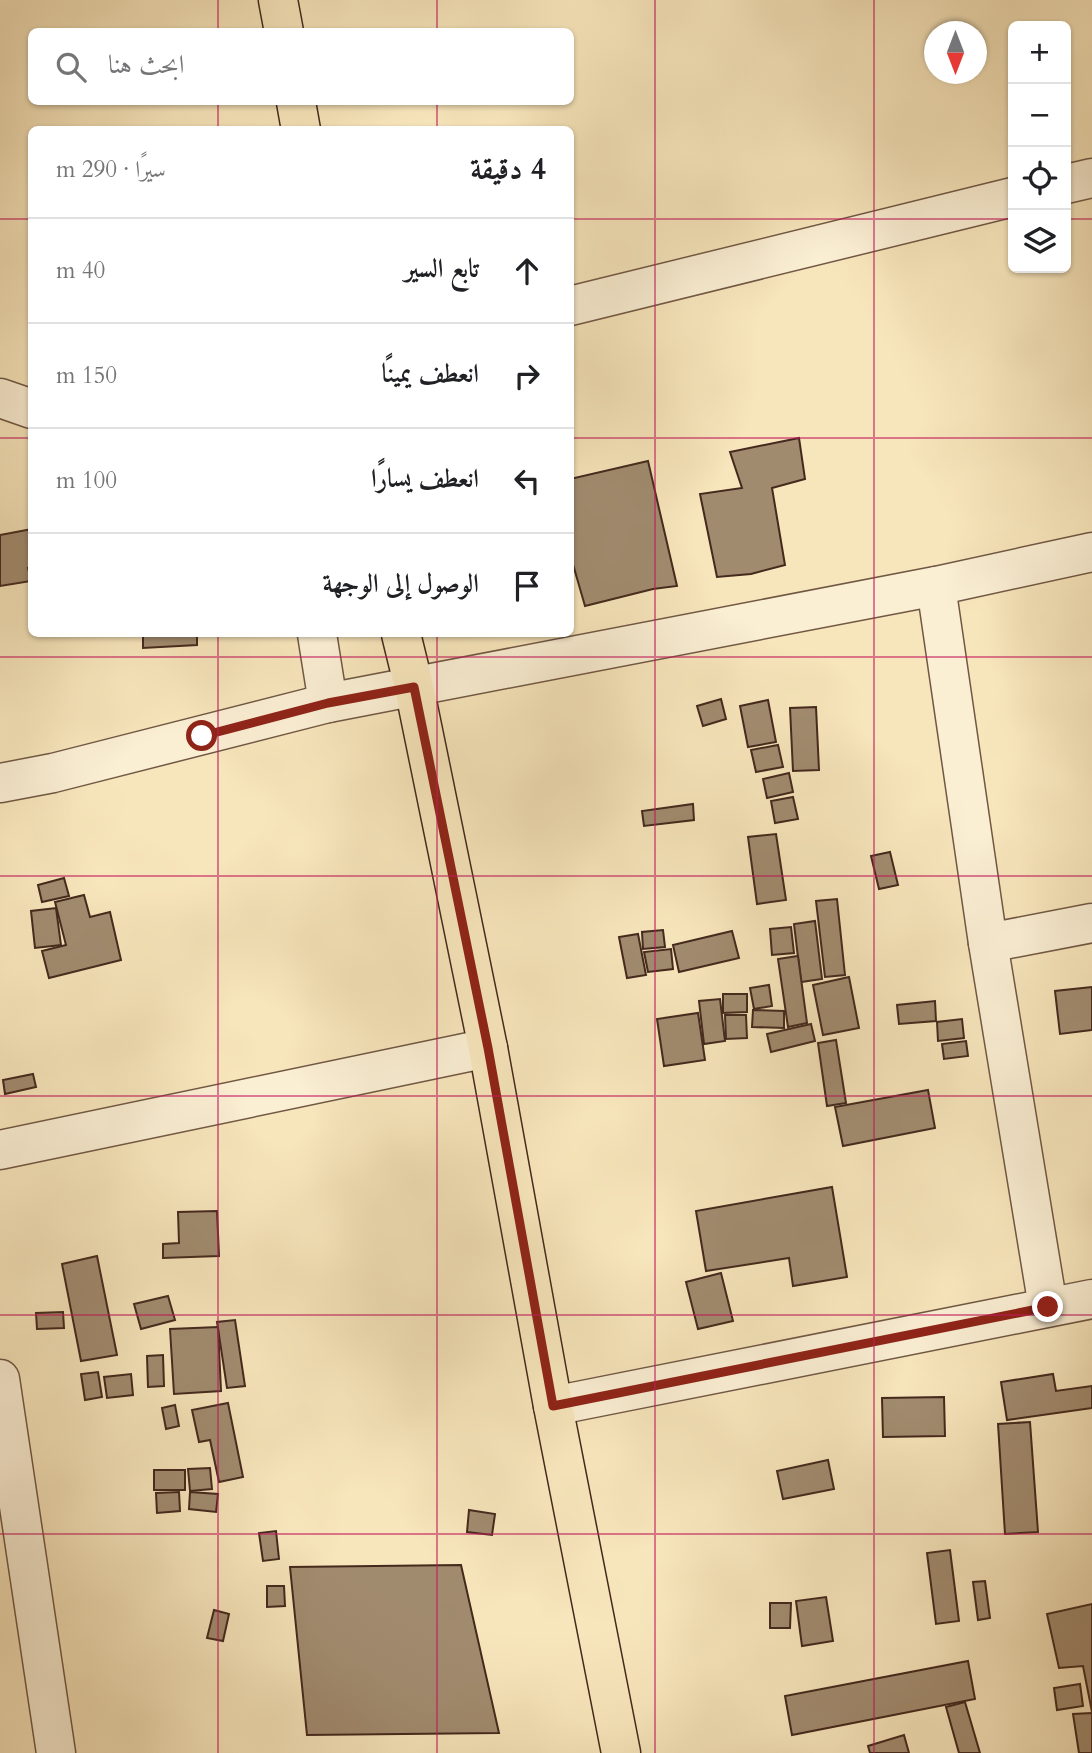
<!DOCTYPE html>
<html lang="ar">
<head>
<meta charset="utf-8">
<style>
  body { margin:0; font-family:Cardo,Amiri,serif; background:#f6f6f6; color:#202124; direction:rtl }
  .controls { position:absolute; right:21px; top:21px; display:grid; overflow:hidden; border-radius:10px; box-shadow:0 2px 5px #0004 }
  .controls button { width:63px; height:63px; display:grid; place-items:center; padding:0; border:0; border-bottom:2px solid #e0e0e0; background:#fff; color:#202124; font:35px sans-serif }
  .compass { position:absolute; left:924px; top:21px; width:63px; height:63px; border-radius:50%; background:#fff; box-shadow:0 2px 5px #0004; rotate:180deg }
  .stop { position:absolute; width:21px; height:21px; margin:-16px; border:5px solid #8f2418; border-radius:50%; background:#fff }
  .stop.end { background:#8f2418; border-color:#fff; box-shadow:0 2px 7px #0008 }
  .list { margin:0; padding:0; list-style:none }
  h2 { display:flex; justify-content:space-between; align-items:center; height:91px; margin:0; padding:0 28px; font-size:30px }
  h2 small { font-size:23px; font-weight:400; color:#757577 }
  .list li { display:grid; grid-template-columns:46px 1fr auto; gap:21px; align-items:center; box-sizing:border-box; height:105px; padding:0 28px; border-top:2px solid #e0e0e0 }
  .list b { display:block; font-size:26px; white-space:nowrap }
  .list em { font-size:23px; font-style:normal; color:#757577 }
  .icon { flex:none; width:38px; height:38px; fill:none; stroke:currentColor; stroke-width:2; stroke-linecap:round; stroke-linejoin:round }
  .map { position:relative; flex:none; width:1092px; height:1753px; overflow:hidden; direction:ltr }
  .search { position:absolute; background:#fff; box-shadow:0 2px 5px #0004; left:28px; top:28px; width:546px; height:77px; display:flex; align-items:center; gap:18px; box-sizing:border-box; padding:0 24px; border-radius:10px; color:#757577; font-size:26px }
  .panel { position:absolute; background:#fff; box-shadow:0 2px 5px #0004; left:28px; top:126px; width:546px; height:511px; border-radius:10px; direction:rtl }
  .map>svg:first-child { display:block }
</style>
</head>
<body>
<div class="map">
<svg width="1092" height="1753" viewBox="0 0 1092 1753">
  <rect width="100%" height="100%" fill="#f7e5bb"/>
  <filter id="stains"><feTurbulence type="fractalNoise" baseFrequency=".00286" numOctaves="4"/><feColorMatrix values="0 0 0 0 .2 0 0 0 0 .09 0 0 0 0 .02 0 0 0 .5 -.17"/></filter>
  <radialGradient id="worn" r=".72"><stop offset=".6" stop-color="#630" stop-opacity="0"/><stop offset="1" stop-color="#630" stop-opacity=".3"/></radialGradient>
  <!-- building -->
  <g fill="#a18b6f" stroke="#44291d" stroke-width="2">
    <path d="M799,438L805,479L772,488L785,565L751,574L717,577L700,494L742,488L730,452Z"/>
    <path d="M648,461L677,586L653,589L585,606L570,554V479Z"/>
    <path d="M32,529V568H28L31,581L0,586V535Z"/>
    <path d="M143,634H197V645L143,648Z"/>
    <path d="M721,699L726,719L703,726L697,706Z"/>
    <path d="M768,700L776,742L748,747L740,706Z"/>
    <path d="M816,707L819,770L793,771L790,708Z"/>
    <path d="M778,745L783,767L756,772L751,750Z"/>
    <path d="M789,773L793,792L767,798L763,779Z"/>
    <path d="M793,797L798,819L775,823L771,801Z"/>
    <path d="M693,804L694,820L644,826L642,811Z"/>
    <path d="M776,834L786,900L757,904L748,837Z"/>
    <path d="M890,852L898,885L879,889L871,856Z"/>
    <path d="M64,878L69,896L42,902L38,885Z"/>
    <path d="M84,895L90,917L110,912L121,960L49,978L42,951L66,945L55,902Z"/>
    <path d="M837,899L845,975L825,977L816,901Z"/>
    <path d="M56,908L61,945L35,948L31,911Z"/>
    <path d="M815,921L822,979L801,982L794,924Z"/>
    <path d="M791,927L794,953L772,955L770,929Z"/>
    <path d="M663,930L665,947L643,949L642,932Z"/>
    <path d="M732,931L739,958L679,972L673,945Z"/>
    <path d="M638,934L646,975L627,978L619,937Z"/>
    <path d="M671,949L673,969L648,972L644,952Z"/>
    <path d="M798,956L807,1023L788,1027L778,959Z"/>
    <path d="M849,977L859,1028L823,1035L813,985Z"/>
    <path d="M769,985L772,1006L754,1009L750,988Z"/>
    <path d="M1092,987V1030L1060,1034L1055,991Z"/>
    <path d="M723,994H747V1012L723,1013Z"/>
    <path d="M720,999L725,1041L704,1044L699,1001Z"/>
    <path d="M935,1001L936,1021L899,1024L897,1005Z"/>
    <path d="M753,1010L784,1011V1028L752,1027Z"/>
    <path d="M698,1013L705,1060L664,1066L657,1019Z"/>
    <path d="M725,1015H746L747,1038L726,1039Z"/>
    <path d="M962,1019L964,1038L938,1041L937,1022Z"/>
    <path d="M811,1024L815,1041L771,1052L767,1034Z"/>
    <path d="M836,1040L846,1103L827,1106L818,1043Z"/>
    <path d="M966,1041L968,1056L944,1059L942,1044Z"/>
    <path d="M33,1074L36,1087L5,1094L3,1080Z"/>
    <path d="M928,1090L935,1128L843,1146L835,1107Z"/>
    <path d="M832,1187L847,1277L793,1286L789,1258L706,1271L696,1211Z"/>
    <path d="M217,1211L219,1256L163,1258V1244L179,1243L178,1212Z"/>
    <path d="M97,1256L117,1355L81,1361L62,1264Z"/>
    <path d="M721,1273L733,1321L698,1329L686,1282Z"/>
    <path d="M168,1296L175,1320L141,1329L134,1304Z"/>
    <path d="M63,1312L64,1328L37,1329L36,1313Z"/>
    <path d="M235,1320L245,1386L227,1388L217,1322Z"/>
    <path d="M218,1327L221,1391L174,1394L170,1329Z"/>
    <path d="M163,1355L164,1386L148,1387L147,1356Z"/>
    <path d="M98,1372L102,1397L85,1400L81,1374Z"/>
    <path d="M131,1374L133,1395L107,1398L104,1377Z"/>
    <path d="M1053,1374L1056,1391L1092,1386V1408L1007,1420L1001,1382Z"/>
    <path d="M944,1397L945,1436L883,1437L882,1398Z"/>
    <path d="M228,1403L243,1477L219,1482L210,1440L199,1442L192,1410Z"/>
    <path d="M175,1405L179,1426L166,1429L162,1408Z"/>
    <path d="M1030,1422L1038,1532L1005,1534L998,1424Z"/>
    <path d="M828,1460L834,1489L783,1499L777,1471Z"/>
    <path d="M210,1468L212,1489L190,1491L188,1469Z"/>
    <rect x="154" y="1470" width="31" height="20"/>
    <path d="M179,1492L180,1511L157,1513L156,1493Z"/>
    <path d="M190,1492L218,1494L216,1512L189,1509Z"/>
    <path d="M469,1510L495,1514L492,1535L467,1532Z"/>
    <path d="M276,1531L279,1559L263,1561L259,1533Z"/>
    <path d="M950,1550L959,1621L936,1624L927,1553Z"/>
    <path d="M461,1565L499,1733L307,1735L290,1567Z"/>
    <path d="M985,1581L990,1618L978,1620L973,1582Z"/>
    <path d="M267,1586H284L285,1606L267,1607Z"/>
    <path d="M826,1597L833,1641L802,1646L796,1601Z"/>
    <path d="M770,1603H791L790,1628H770Z"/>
    <path d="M1092,1604V1712L1083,1666L1059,1668L1047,1614Z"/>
    <path d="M214,1610L229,1614L223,1641L207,1638Z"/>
    <path d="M968,1661L975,1699L792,1735L785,1696Z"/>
    <path d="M1080,1684L1083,1706L1057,1710L1054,1688Z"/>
    <path d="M965,1702L980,1753H959L946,1707Z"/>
    <path d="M1092,1713V1753H1079L1073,1714Z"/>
    <path d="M904,1735L909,1753H870L868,1746Z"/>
  </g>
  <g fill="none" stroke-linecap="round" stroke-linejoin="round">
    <!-- minor casing -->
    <g stroke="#715844" stroke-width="41">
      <g id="minor">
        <path d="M1066,184L1092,178"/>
        <path d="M570,306L1013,197"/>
        <path d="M0,398L32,409"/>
        <path d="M936,586L988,943L1048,1307"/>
        <path d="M317,634L328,703"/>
        <path d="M0,783L53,773L328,703L936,586L1092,552"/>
        <path d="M988,943L1092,923"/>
        <path d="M0,1150L488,1048"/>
        <path d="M0,1379L56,1753"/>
        <path d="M553,1406L1092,1299"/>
      </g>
    </g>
    <!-- major casing -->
    <g stroke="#44291d" stroke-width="41">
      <g id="major">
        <path d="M278,0L284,32"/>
        <path d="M296,102L301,130"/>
        <path d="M401,634L414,687L488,1048L553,1406L621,1753"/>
      </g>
    </g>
    <!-- minor -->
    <use href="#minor" stroke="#faeed3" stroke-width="38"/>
    <!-- major -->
    <use href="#major" stroke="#f7e5bb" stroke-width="38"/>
  </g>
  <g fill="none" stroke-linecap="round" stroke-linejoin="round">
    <!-- route -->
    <path stroke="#8f2418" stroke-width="9" d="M202,736L328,703L414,687L488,1048L553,1406L1048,1307"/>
  </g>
  <!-- grid -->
  <path fill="none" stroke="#c2185b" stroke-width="2" stroke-opacity="0.55" d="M218,0V32M437,0V32M655,0V1753M874,0V1753M218,102V130M437,102V130M0,219H32M570,219H1013M1066,219H1092M0,438H32M570,438H1092M218,634V1753M437,634V1753M0,657H1092M0,876H1092M0,1096H1092M0,1315H1092M0,1534H1092"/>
  <rect width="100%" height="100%" filter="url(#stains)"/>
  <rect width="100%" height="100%" fill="url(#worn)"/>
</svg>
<div class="controls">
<button>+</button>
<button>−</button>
<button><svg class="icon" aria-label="locate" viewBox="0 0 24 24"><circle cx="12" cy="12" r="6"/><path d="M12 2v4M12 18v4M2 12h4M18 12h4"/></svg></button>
<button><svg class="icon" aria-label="layers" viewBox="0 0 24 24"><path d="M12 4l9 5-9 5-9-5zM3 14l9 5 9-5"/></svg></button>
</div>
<svg class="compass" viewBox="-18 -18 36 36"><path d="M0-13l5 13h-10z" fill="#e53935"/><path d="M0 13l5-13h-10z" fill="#757577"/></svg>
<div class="stop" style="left:202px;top:736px"></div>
<div class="stop end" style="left:1048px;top:1307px"></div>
<div class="search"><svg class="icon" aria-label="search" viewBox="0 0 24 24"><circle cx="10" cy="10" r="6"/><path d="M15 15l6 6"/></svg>ابحث هنا</div>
<section class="panel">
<h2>4 دقيقة<small>سيرًا · 290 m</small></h2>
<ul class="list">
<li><svg class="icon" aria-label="ahead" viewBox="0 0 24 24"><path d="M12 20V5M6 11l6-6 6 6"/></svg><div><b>تابع السير</b></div><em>40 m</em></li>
<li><svg class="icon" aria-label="right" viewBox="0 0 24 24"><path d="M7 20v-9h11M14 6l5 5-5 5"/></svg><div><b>انعطف يمينًا</b></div><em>150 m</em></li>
<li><svg class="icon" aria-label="left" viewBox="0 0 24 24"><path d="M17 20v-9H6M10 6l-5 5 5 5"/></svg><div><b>انعطف يسارًا</b></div><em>100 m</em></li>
<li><svg class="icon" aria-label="arrive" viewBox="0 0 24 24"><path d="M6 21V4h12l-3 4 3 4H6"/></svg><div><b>الوصول إلى الوجهة</b></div></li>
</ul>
</section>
</div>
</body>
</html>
